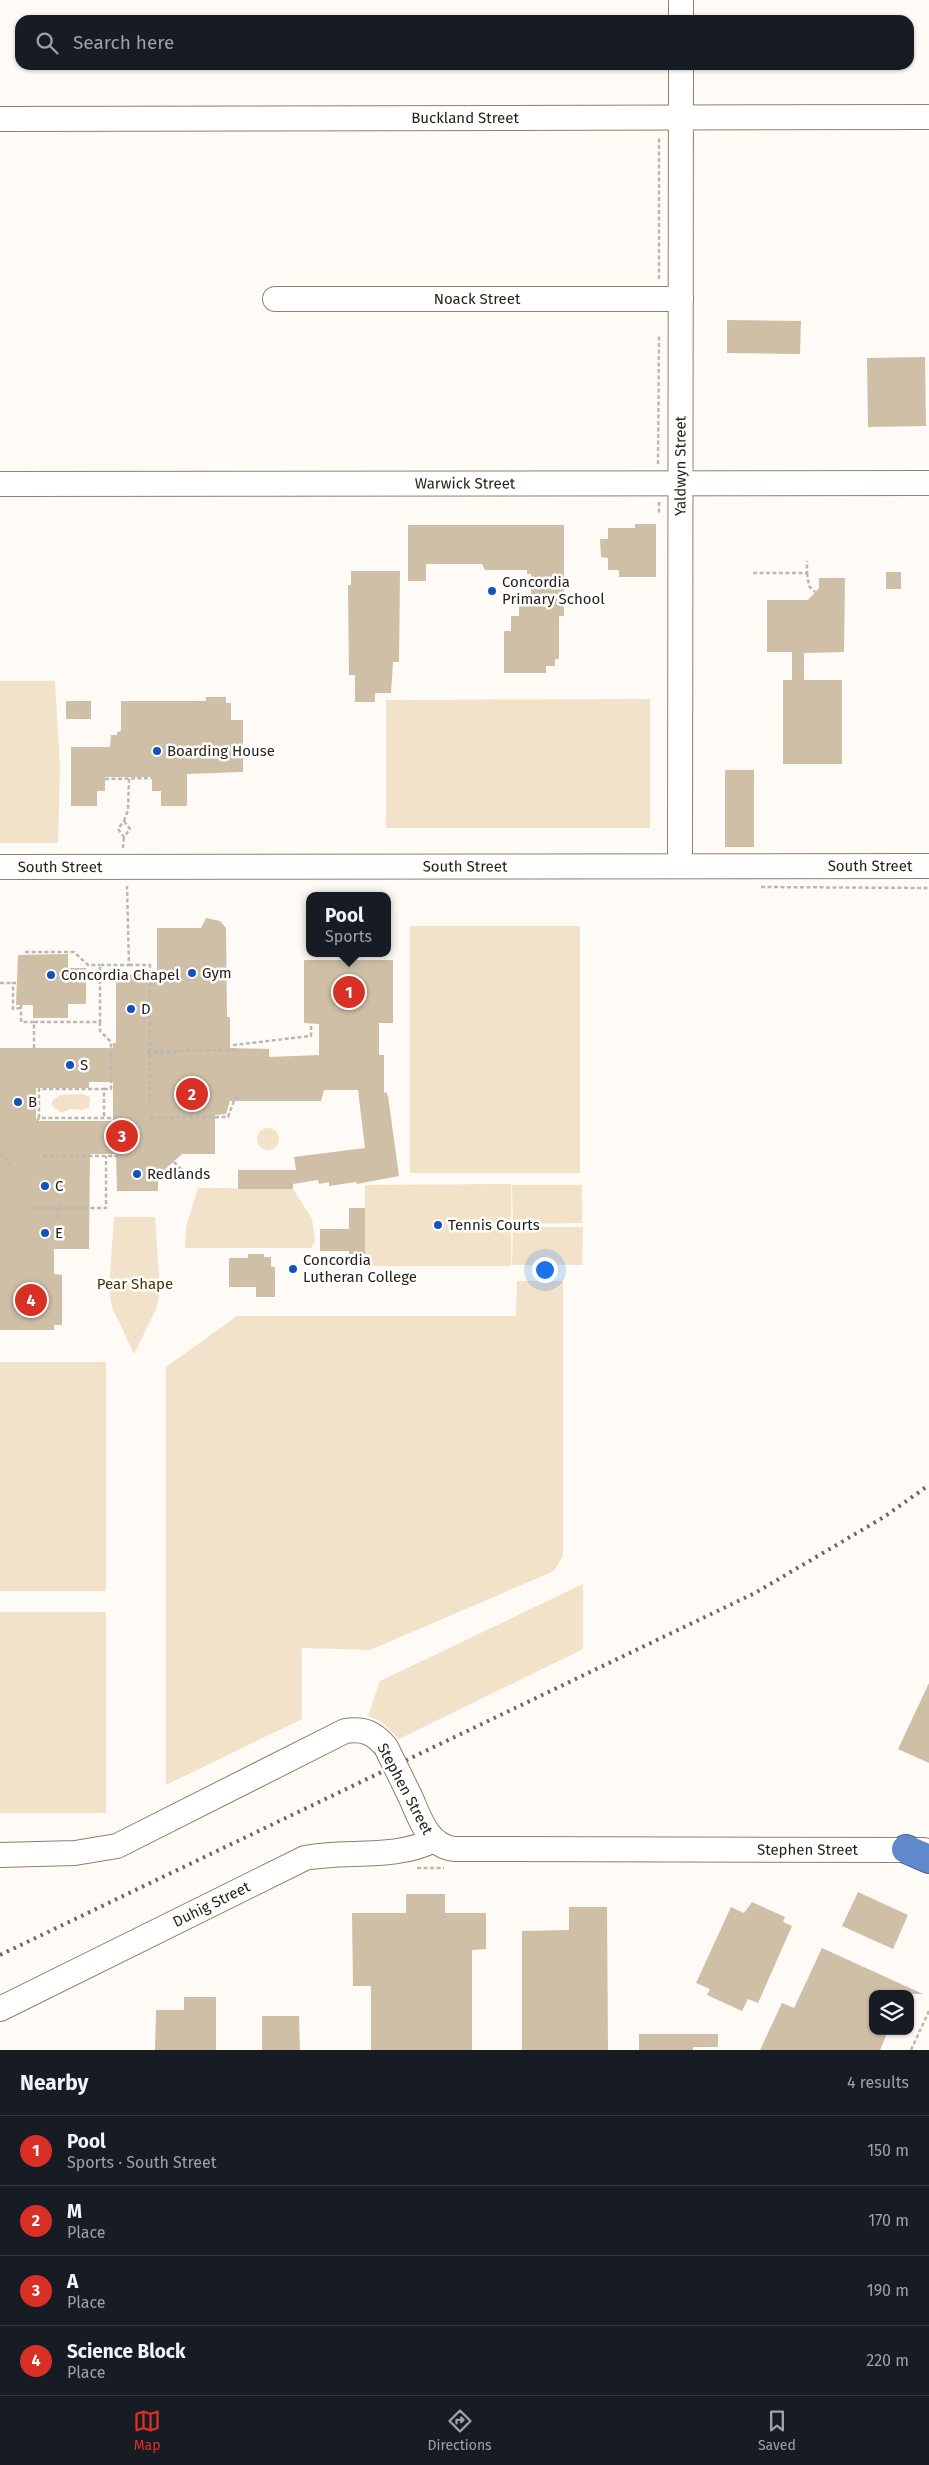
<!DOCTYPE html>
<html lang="en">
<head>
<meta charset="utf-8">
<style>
  body { margin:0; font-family:"Fira Sans",sans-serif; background:#20242c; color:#f1f3f6 }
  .controls { position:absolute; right:15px; bottom:15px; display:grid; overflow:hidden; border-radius:10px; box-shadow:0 1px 4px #0004 }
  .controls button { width:45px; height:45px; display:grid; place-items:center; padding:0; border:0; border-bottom:1px solid #363941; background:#171b24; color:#f1f3f6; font:25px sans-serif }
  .you { position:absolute; left:544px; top:1269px; width:18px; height:18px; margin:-12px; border:4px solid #fff; border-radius:50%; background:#1a73e8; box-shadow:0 0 0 8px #1a73e833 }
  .badge { display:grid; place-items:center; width:32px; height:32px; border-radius:50%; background:#d93025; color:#fff; font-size:16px; font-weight:700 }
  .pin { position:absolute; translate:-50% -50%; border:2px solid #fff; box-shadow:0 1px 5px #0006 }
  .popup { position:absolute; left:306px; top:892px; width:85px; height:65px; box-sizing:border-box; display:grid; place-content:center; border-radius:10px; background:#171b24; filter:drop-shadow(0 1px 4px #0005); font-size:16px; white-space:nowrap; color:#9ea1a6 }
  .popup b { font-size:19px; color:#f1f3f6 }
  .popup::after { content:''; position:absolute; left:50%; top:100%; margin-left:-10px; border:10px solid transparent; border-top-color:#171b24 }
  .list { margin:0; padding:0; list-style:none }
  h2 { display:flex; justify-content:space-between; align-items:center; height:65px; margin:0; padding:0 20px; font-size:21px }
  h2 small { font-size:16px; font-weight:400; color:#9ea1a6 }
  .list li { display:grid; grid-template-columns:32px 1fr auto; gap:15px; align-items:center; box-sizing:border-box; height:70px; padding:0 20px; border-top:1px solid #363941 }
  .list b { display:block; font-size:19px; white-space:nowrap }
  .list p { margin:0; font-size:16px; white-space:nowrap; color:#9ea1a6 }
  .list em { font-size:16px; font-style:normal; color:#9ea1a6 }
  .icon { flex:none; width:28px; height:28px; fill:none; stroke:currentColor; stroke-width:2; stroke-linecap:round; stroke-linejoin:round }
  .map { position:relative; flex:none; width:929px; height:2050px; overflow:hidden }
  .search { position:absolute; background:#171b24; box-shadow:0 1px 4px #0004; left:15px; right:15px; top:15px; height:55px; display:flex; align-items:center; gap:12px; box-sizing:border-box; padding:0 18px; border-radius:15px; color:#9ea1a6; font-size:19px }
  .sheet { height:345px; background:#171b24 }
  nav { display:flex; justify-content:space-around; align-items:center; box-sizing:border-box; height:70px; border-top:1px solid #363941; background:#171b24; font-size:14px; color:#9ea1a6 }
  nav a { display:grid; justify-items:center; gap:2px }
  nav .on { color:#d93025 }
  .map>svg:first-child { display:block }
</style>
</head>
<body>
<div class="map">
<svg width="929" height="2050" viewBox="0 0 929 2050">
  <rect width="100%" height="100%" fill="#fefbf6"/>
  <!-- green -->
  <g fill="#f1e2c9">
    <path d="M0,681H55L60,767L58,843H0Z"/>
    <path d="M650,699V828H386V700Z"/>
    <rect x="410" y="926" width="170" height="247"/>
    <path d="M82,1094L90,1097L89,1108L81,1110L70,1109L62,1113L52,1106V1101L60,1095Z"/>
    <circle cx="268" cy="1139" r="11"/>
    <path d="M511,1184V1266H365V1185Z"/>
    <path d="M512,1185H582V1223L513,1224Z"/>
    <path d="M198,1188L293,1189L312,1219L315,1241L311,1248H185L186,1227Z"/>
    <path d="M114,1217H155L160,1290L157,1307L134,1354L112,1307L109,1290Z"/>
    <path d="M513,1227H583L582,1265H512Z"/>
    <path d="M517,1281H563V1556L554,1571L370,1650L302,1648V1719L166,1785V1367L237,1316H516Z"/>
    <rect x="0" y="1362" width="106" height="229"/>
    <path d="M583,1584V1649L399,1739L382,1722L368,1716L380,1681Z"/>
    <rect x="0" y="1612" width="106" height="201"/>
  </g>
  <!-- building -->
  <g fill="#cebfa6" fill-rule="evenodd">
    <path d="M727,320L801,321L800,354L727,353Z"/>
    <path d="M925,357L926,426L868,427L867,358Z"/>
    <path d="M635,524H656V577H619V570H608V558L601,557L600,539H608V528H635Z"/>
    <path d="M408,525H564V616H559V659H555V666H546V673H504V631H511V616H519V604H531V574H527V570H485L482,564H426V581H408Z"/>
    <path d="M351,571H400L399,662H393L391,693H375V702H355V675H349L348,585H351Z"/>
    <rect x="886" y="572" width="15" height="17"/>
    <path d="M819,578H845L844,652L804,653V680H842V764H783V680H792V652H767V600H808L819,588Z"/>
    <path d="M206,697H226V703H231V720H243V772L187,774V806H161V791H152V777H105V791H97V806H71V747H110L111,735H117V732L121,731V701H206Z"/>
    <rect x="66" y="701" width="25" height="18"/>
    <rect x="725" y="770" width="29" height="77"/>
    <path d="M206,918L220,921L226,928L227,1017H230V1048L269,1049V1057L319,1055V1024L304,1023V960H393V1023H379V1055H384V1093L386,1092L388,1096L399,1176L357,1184L356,1182L329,1186V1182L319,1184L318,1180L293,1184V1189H238V1170H296L294,1157L365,1148L358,1090H324L321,1101H230L226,1114L215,1115V1154H182L158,1176V1191H117L116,1154H90L89,1249H54V1274L62,1275V1325H54V1330H0V1048H113V1043H116V975L157,974V928H201ZM89,1082H113V1121H36V1088H89Z"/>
    <path d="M68,954V968H86V1004H68V1018H33V1005H16L18,955Z"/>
    <path d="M349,1208H365V1254H349V1251H320V1229H349Z"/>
    <path d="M248,1254H264V1257H271V1267H275V1297H256V1287H229V1258H248Z"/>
    <path d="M929,1683V1763L898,1749Z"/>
    <path d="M858,1892L908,1915L893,1949L842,1926Z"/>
    <path d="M406,1894H445V1913H486V1949L472,1950V2050H371V1986H353L352,1913H406Z"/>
    <path d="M752,1902L785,1917L783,1922L792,1926L758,2003L748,1999L742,2011L707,1995L710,1989L696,1983L731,1907L744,1913Z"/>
    <path d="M569,1907H607L608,2050H522V1931L569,1930Z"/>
    <path d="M822,1948L923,1994H873V2031H888L880,2050H760L782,2003L794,2008Z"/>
    <path d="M184,1997H216V2050H155L156,2010H184Z"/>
    <path d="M262,2016H299L300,2050H262Z"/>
    <path d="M639,2034H718V2047H693V2050H639Z"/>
  </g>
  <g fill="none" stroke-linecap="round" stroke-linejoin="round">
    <!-- minor casing -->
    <g stroke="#8e8069" stroke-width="26">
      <g id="minor">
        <path d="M681,0V20"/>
        <path id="s1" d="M0,119L929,117"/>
        <path id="s2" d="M275,299H681"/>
        <path id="s3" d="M0,484L929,483"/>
        <path id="s4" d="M680,866L681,65"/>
        <path id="s5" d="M0,867L929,866"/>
        <path id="s6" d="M410,1796C420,1818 427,1845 454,1849L924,1850"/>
        <path d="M0,1855L75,1853L117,1846L345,1731C364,1728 374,1733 386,1747"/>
        <path id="s7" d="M0,2009L305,1858C348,1850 394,1860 434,1840"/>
      </g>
    </g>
    <!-- highway casing -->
    <g stroke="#4c658e" stroke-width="30">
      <path id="highway" d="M906,1849L929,1859"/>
    </g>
    <!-- path -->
    <g stroke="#bcb8b1" stroke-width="2.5" stroke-dasharray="4 2.5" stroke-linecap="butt">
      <path d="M659,279V137"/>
      <path d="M658,464L659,335"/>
      <path d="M659,502V514"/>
      <path d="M753,573H807V561"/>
      <path d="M807,573L809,586L815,592"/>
      <path d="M105,779L152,778"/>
      <path d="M124,821L128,810L129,778"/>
      <path d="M124,821L130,829L124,837L118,829Z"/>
      <path d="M123,848L124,837"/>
      <path d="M761,887L929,888"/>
      <path d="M25,952H74L88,965H100"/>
      <path d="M129,965H150V1106"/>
      <path d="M0,983H13"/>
      <path d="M16,983H13V1009L21,1008"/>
      <path d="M21,1005V1022H34"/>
      <path d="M100,1022V1031L111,1042V1051"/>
      <path d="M34,1048V1022H100V965H129L127,886"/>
      <path d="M147,1051L234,1050V1045L311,1036V1024"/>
      <path d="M147,1052L174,1053L175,1050"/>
      <path d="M104,1089H111V1051H113"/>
      <path d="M39,1118V1089H104V1118"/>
      <path d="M150,1118L228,1117L235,1098H239"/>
      <path d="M37,1121L39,1118H117"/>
      <path d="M0,1153L11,1164"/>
      <path d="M43,1156H120"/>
      <path d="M174,1162L189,1177"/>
      <path d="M32,1208H106V1156"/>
      <path d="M58,1208V1218"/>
      <path d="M417,1868H444"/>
      <path d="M911,2050L929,2011"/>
    </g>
    <!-- minor -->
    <use href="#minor" stroke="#fff" stroke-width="24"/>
    <!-- highway -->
    <use href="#highway" stroke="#6088cd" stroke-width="28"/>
    <!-- rail -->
    <path stroke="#6c685f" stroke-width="4" stroke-dasharray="2.5 5" stroke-linecap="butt" d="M0,1955L755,1593L884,1517L929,1485"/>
    <!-- minor-bridge casing -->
    <g stroke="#8e8069" stroke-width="26" stroke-linecap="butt">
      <path id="minor-bridge" d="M386,1747L410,1796"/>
    </g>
    <!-- minor-bridge -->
    <use href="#minor-bridge" stroke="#fff" stroke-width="24"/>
  </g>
  <!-- markers -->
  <g fill="#1352bd" stroke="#fff" stroke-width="2">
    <circle cx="492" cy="591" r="5"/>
    <circle cx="157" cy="751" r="5"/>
    <circle cx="192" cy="973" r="5"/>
    <circle cx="51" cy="975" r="5"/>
    <circle cx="131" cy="1009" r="5"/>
    <circle cx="70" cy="1065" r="5"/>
    <circle cx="18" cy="1102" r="5"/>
    <circle cx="137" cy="1174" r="5"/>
    <circle cx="45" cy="1186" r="5"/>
    <circle cx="438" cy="1225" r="5"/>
    <circle cx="45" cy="1233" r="5"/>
    <circle cx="293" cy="1269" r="5"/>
  </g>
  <g text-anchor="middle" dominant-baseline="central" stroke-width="5" stroke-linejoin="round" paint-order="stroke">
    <!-- street labels -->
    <g font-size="15" fill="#282319" stroke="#fff">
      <text stroke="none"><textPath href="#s1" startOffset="465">Buckland Street</textPath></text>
      <text stroke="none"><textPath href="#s2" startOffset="202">Noack Street</textPath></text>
      <text stroke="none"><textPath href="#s4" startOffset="400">Yaldwyn Street</textPath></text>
      <text stroke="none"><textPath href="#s3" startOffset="465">Warwick Street</textPath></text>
      <text stroke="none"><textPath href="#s5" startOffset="465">South Street</textPath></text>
      <text stroke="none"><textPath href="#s5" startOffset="870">South Street</textPath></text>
      <text stroke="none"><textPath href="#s5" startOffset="60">South Street</textPath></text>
      <text transform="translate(405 1789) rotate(62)">Stephen Street</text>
      <text stroke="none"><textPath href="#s6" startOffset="426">Stephen Street</textPath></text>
      <text stroke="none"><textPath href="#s7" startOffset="236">Duhig Street</textPath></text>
    </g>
    <!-- poi labels -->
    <g font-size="15" fill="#282319" stroke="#fff" text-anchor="start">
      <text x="502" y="582">Concordia<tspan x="502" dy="17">Primary School</tspan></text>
      <text x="167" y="751">Boarding House</text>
      <text x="202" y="973">Gym</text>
      <text x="61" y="975">Concordia Chapel</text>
      <text x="141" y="1009">D</text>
      <text x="80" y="1065">S</text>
      <text x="28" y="1102">B</text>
      <text x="147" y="1174">Redlands</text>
      <text x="55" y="1186">C</text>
      <text x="448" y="1225">Tennis Courts</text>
      <text x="55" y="1233">E</text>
      <text x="303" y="1260">Concordia<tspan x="303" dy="17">Lutheran College</tspan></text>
    </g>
    <!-- park labels -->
    <g font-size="15" fill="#4a3200" stroke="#fff">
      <text x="135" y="1284">Pear Shape</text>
    </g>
  </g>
</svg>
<div class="controls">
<button><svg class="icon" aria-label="layers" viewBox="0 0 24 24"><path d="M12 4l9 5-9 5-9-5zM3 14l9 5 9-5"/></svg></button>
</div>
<div class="you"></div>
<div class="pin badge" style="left:349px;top:992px">1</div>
<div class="popup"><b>Pool</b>Sports</div>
<div class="pin badge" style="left:192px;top:1094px">2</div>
<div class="pin badge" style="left:122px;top:1136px">3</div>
<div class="pin badge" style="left:31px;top:1300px">4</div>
<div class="search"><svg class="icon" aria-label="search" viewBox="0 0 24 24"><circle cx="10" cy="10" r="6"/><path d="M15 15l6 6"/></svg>Search here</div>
</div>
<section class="sheet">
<h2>Nearby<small>4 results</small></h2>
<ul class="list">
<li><span class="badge">1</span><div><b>Pool</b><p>Sports · South Street</p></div><em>150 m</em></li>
<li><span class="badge">2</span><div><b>M</b><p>Place</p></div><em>170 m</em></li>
<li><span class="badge">3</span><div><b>A</b><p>Place</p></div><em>190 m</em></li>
<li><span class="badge">4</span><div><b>Science Block</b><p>Place</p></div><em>220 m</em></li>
</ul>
</section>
<nav>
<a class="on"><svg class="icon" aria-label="map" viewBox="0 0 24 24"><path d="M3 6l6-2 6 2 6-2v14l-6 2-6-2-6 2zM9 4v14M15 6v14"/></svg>Map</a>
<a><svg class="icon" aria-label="directions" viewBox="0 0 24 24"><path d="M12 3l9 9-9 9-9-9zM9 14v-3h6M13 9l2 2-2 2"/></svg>Directions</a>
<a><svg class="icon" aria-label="saved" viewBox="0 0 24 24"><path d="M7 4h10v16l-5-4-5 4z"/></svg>Saved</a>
</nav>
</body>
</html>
